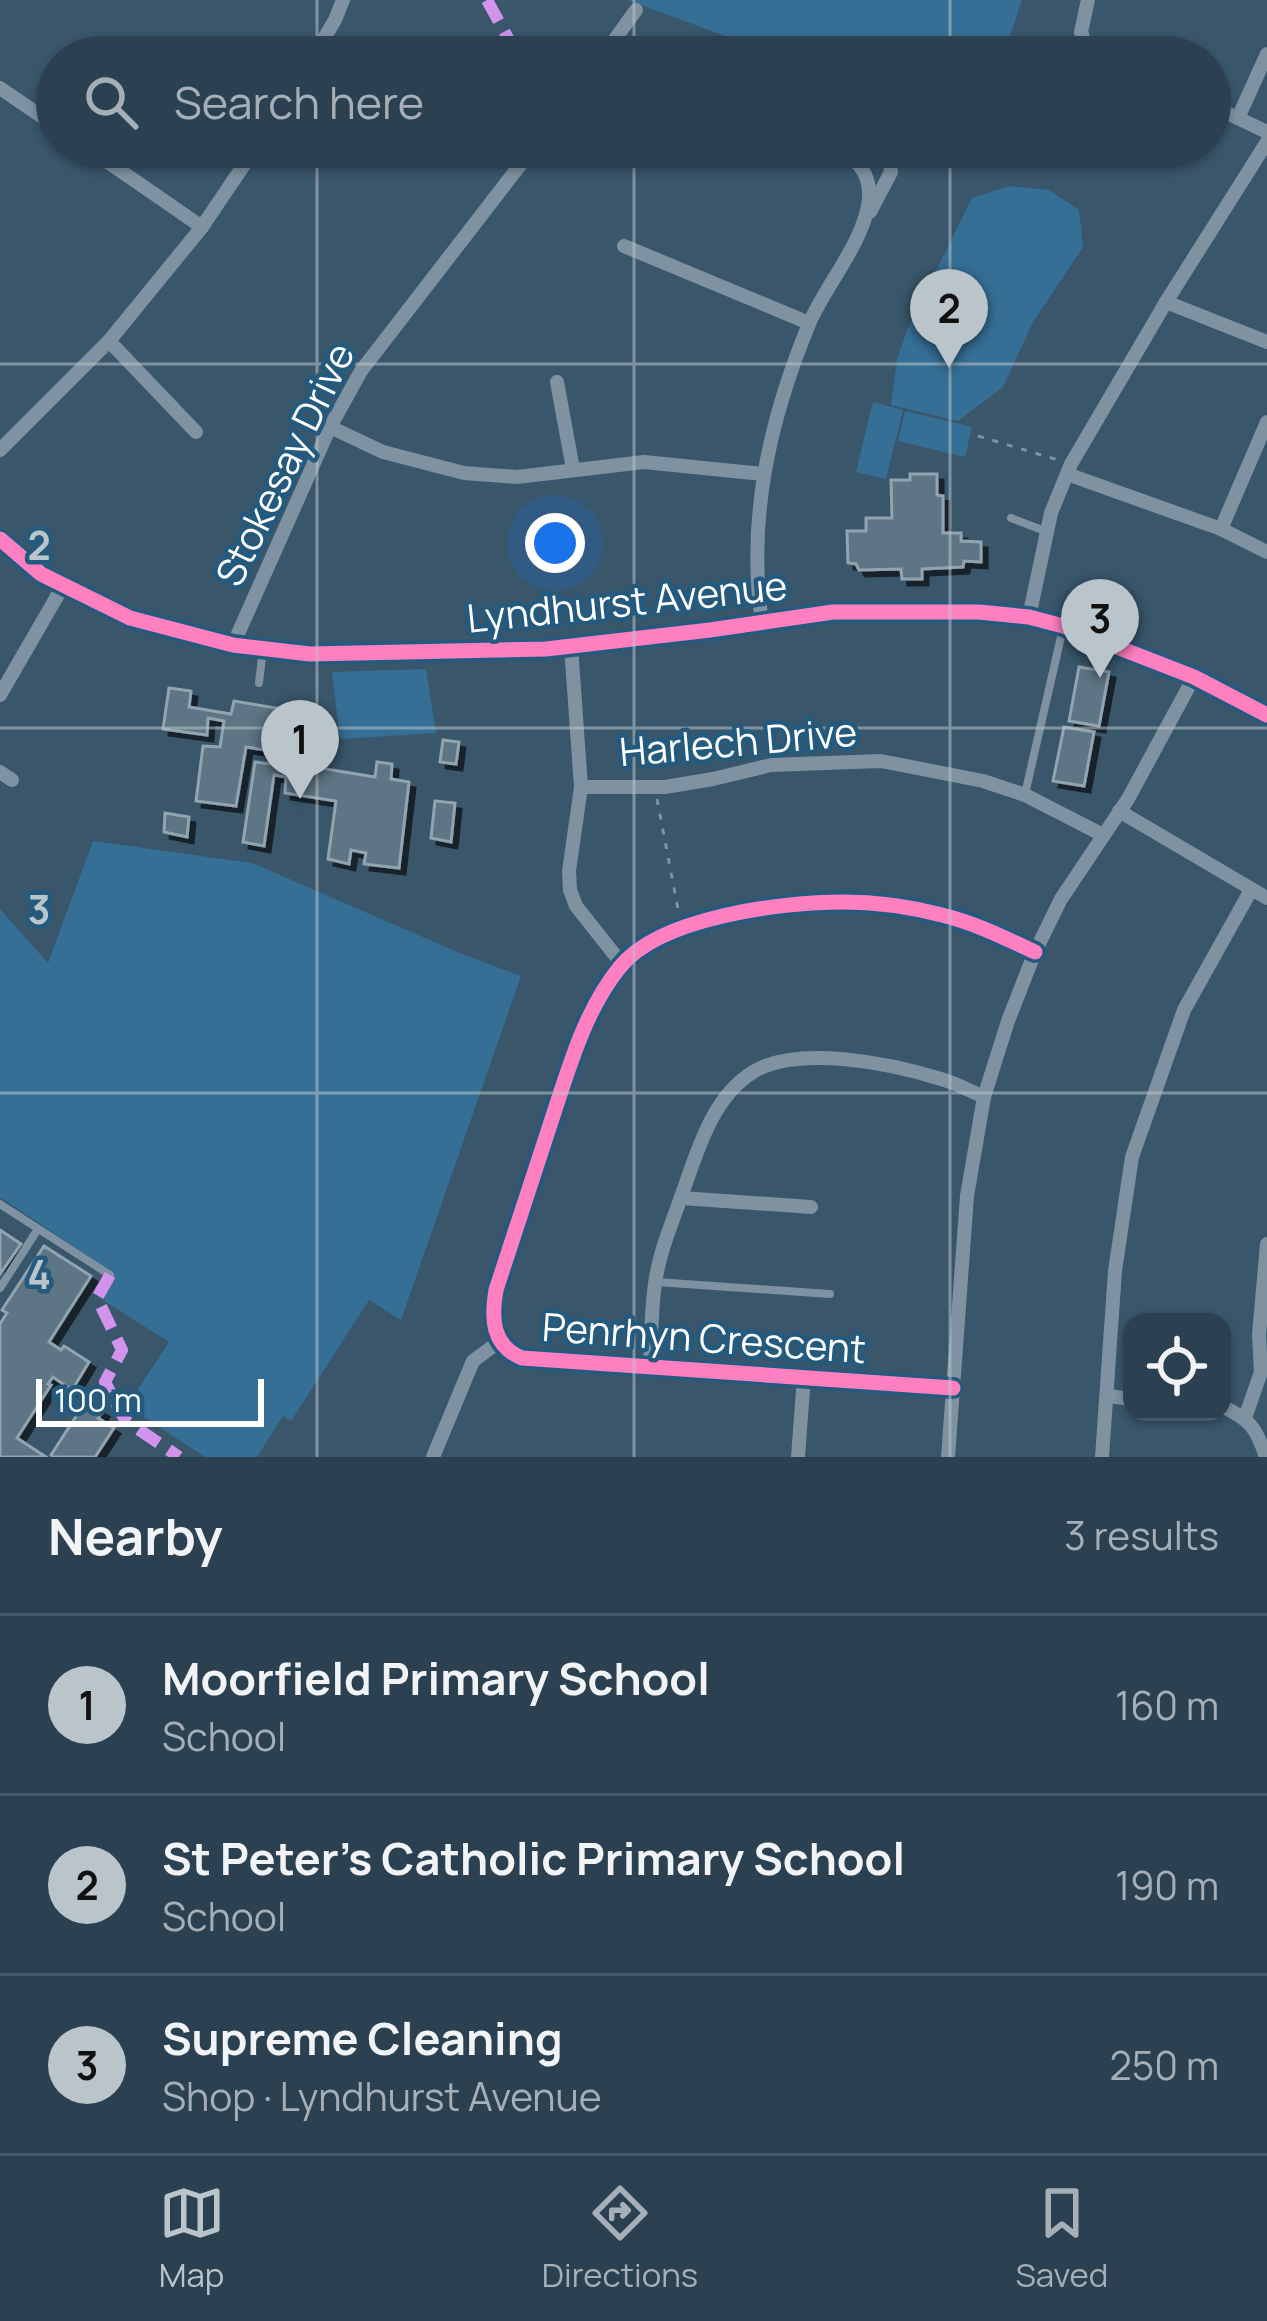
<!DOCTYPE html>
<html lang="en">
<head>
<meta charset="utf-8">
<style>
  body { margin:0; font-family:Manrope,sans-serif; background:#374b5a; color:#f1f3f6 }
  .controls { position:absolute; right:36px; bottom:36px; display:grid; overflow:hidden; border-radius:24px; box-shadow:0 3px 9px #0004 }
  .controls button { width:108px; height:108px; display:grid; place-items:center; padding:0; border:0; border-bottom:3px solid #475967; background:#2b4050; color:#f1f3f6; font:60px sans-serif }
  .scale { position:absolute; left:36px; bottom:30px; width:228px; box-sizing:border-box; padding-left:12px; border:6px solid #fff; border-top:0; font-size:33px; line-height:42px; white-space:nowrap; color:#fff; -webkit-text-stroke:9px #255a7f; paint-order:stroke }
  .you { position:absolute; left:555px; top:543px; width:42px; height:42px; margin:-30px; border:9px solid #fff; border-radius:50%; background:#1a73e8; box-shadow:0 0 0 18px #1a73e833 }
  .badge { display:grid; place-items:center; width:78px; height:78px; border-radius:50%; background:#bac4cb; color:#111; font-size:39px; font-weight:700 }
  .pin { position:absolute; translate:-50% -99px; filter:drop-shadow(0 3px 6px #0008) }
  .pin::after { content:''; position:absolute; top:63px; width:42px; height:36px; background:inherit; clip-path:polygon(0 0,100% 0,50% 100%) }
  .list { margin:0; padding:0; list-style:none }
  h2 { display:flex; justify-content:space-between; align-items:center; height:156px; margin:0; padding:0 48px; font-size:51px }
  h2 small { font-size:39px; font-weight:400; color:#a6afb7 }
  .list li { display:grid; grid-template-columns:78px 1fr auto; gap:36px; align-items:center; box-sizing:border-box; height:180px; padding:0 48px; border-top:3px solid #475967 }
  .list b { display:block; font-size:45px; white-space:nowrap }
  .list p { margin:0; font-size:39px; white-space:nowrap; color:#a6afb7 }
  .list em { font-size:39px; font-style:normal; color:#a6afb7 }
  .icon { flex:none; width:66px; height:66px; fill:none; stroke:currentColor; stroke-width:2; stroke-linecap:round; stroke-linejoin:round }
  .map { position:relative; flex:none; width:1267px; height:1457px; overflow:hidden }
  .search { position:absolute; background:#2b4050; box-shadow:0 3px 9px #0004; left:36px; right:36px; top:36px; height:132px; display:flex; align-items:center; gap:30px; box-sizing:border-box; padding:0 42px; border-radius:66px; color:#a6afb7; font-size:45px }
  .sheet { height:696px; background:#2b4050 }
  nav { display:flex; justify-content:space-around; align-items:center; box-sizing:border-box; height:168px; border-top:3px solid #475967; background:#2b4050; font-size:33px; color:#a6afb7 }
  nav a { display:grid; justify-items:center; gap:6px }
  nav .on { color:#bac4cb }
  .map>svg:first-child { display:block }
</style>
</head>
<body>
<div class="map">
<svg width="1267" height="1457" viewBox="0 0 1267 1457">
  <defs>
    <filter id="shadow"><feDropShadow dx="6" dy="6" stdDeviation="0" flood-color="#0009"/></filter>
  </defs>
  <rect width="100%" height="100%" fill="#39566b"/>
  <!-- green -->
  <g fill="#366f95">
    <path d="M628,0H1022L1003,57H791L728,37Z"/>
    <path d="M1009,186L1049,190L1079,210L1083,247L1033,322L1003,387L958,421L891,405L897,359L907,330L972,198Z"/>
    <path d="M873,402L903,410L886,479L856,472Z"/>
    <path d="M905,411L972,427L965,457L898,441Z"/>
    <path d="M426,669L436,733L340,739L332,672Z"/>
    <path d="M93,841L252,863L462,954L521,976L401,1320L369,1300L291,1421L283,1416L257,1457H205L127,1406L169,1342L98,1297L113,1273L0,1197V909L48,963Z"/>
  </g>
  <!-- building -->
  <g fill="#5d7484" stroke="#92a4b0" stroke-width="3" filter="url(#shadow)">
    <path d="M910,474H937V495L943,496V533H961V541L981,542V562L964,561L963,567L922,569V579H902L901,569L859,570L856,564L848,563L847,531H866V518H892L891,480H910Z"/>
    <path d="M1079,667L1109,672L1099,726L1069,721Z"/>
    <path d="M169,688L191,691L189,707L231,714L234,701L294,711L289,763L375,777L377,762L392,764L391,779L409,782L399,868L364,864L366,853L351,850L349,864L328,859L336,801L285,793L286,777L274,775L264,846L243,842L255,762L271,764L272,751L246,747L236,806L196,801L203,746L220,747L224,721L208,718L207,735L163,729Z"/>
    <path d="M1064,727L1094,732L1084,786L1053,781Z"/>
    <path d="M443,740L459,742L456,764L440,762Z"/>
    <path d="M435,801L455,803L451,842L431,838Z"/>
    <path d="M165,813L189,817L187,837L164,832Z"/>
    <path d="M0,1230L21,1244L0,1274Z"/>
    <path d="M44,1246L91,1276L49,1342L61,1350L64,1346L89,1362L72,1390L53,1377L48,1384L51,1385L17,1438L46,1457H0V1324L7,1313L2,1310Z"/>
    <path d="M86,1401L103,1411L98,1418L114,1428L95,1457H53L51,1455Z"/>
  </g>
  <g fill="none" stroke-linecap="round" stroke-linejoin="round">
    <!-- path -->
    <g stroke="#7f92a1" stroke-width="3" stroke-dasharray="6 9" stroke-linecap="butt">
      <path d="M978,436L1058,460"/>
      <path d="M657,799L679,914"/>
    </g>
    <!-- service -->
    <g stroke="#7f92a1" stroke-width="8">
      <path d="M1011,518L1045,531"/>
      <path d="M259,683L263,649"/>
      <path d="M1025,794L1063,628"/>
      <path d="M0,1204L110,1275"/>
      <path d="M656,1282L830,1294"/>
      <path d="M0,1288L38,1229"/>
    </g>
    <!-- minor -->
    <g stroke="#7f92a1" stroke-width="14">
      <path d="M1088,0L1081,32L1089,53L1099,57"/>
      <path d="M174,51L184,57"/>
      <path d="M313,57L335,20L343,0"/>
      <path d="M602,57L636,10"/>
      <path d="M0,88L57,127"/>
      <path d="M1210,105L1267,132"/>
      <path d="M1238,118L1267,54"/>
      <path d="M86,147L202,227"/>
      <path d="M870,212L891,172L889,153L883,147"/>
      <path d="M624,246L809,323"/>
      <path d="M1166,302L1267,342"/>
      <path d="M109,341L196,432"/>
      <path d="M557,382L573,469"/>
      <path d="M330,427L383,452L464,473L517,477L644,462L763,474"/>
      <path d="M0,450L109,341L202,227L256,147"/>
      <path d="M1067,474L1221,529L1267,552"/>
      <path d="M1221,529L1267,422"/>
      <path d="M0,539L41,574L130,618L233,645L310,654L546,649L710,630L833,612H979L1029,617L1063,626L1194,677L1267,715"/>
      <path d="M1029,617L1051,513L1071,464L1166,302L1267,142"/>
      <path d="M762,623C747,520 769,421 809,324C825,286 865,241 869,199C871,170 854,155 828,147"/>
      <path d="M233,645L330,427L361,371L534,147"/>
      <path d="M571,646L581,787L569,871L570,890L576,906L622,964"/>
      <path d="M0,695L63,586"/>
      <path d="M0,772L12,780"/>
      <path d="M581,787H665L713,779L771,765L881,761L983,781L1025,795L1103,835"/>
      <path d="M1119,811L1267,898"/>
      <path d="M681,1198L811,1207"/>
      <path d="M650,1367C651,1339 651,1312 655,1284C659,1253 671,1226 681,1197C697,1153 711,1098 753,1072C798,1044 893,1064 941,1079C956,1083 970,1091 984,1097"/>
      <path d="M953,1388L522,1358C492,1346 491,1318 496,1290C514,1235 532,1180 550,1125C568,1071 584,1011 620,967C660,917 782,902 843,902C875,902 911,907 942,915C975,923 1005,938 1035,952"/>
      <path d="M1108,1396L1132,1399"/>
      <path d="M1222,1406C1250,1420 1256,1427 1266,1457"/>
      <path d="M1245,1418L1261,1372L1259,1335L1267,1244"/>
      <path d="M433,1457L473,1361L500,1341"/>
      <path d="M798,1457L804,1376"/>
      <path d="M948,1457L967,1196L984,1097L1008,1021L1035,952L1061,899L1128,799L1194,677"/>
      <path d="M1102,1457L1115,1271L1132,1157L1184,1010L1251,890"/>
    </g>
    <!-- quiet -->
    <g stroke="#d193ec" stroke-width="12" stroke-dasharray="24 12" stroke-linecap="butt">
      <path d="M487,0L509,40L534,57"/>
      <path d="M110,1275L97,1298L122,1350L105,1382L125,1420L179,1457"/>
    </g>
    <!-- cycleway casing -->
    <g stroke="#255a7f" stroke-width="22">
      <g id="cycleway">
        <path d="M0,539L41,574L130,618L233,645L310,654L546,649L710,630L833,612H979L1029,617L1063,626L1194,677L1267,715"/>
        <path d="M953,1388L522,1358C492,1346 491,1318 496,1290C514,1235 532,1180 550,1125C568,1071 584,1011 620,967C660,917 782,902 843,902C875,902 911,907 942,915C975,923 1005,938 1035,952"/>
      </g>
    </g>
    <!-- cycleway -->
    <use href="#cycleway" stroke="#ff80c0" stroke-width="15"/>
  </g>
  <!-- grid -->
  <path fill="none" stroke="#bac4cb" stroke-width="3" stroke-opacity="0.55" d="M317,0V57M634,0V57M950,0V57M317,147V1457M634,147V1457M950,147V1457M0,364H1267M0,728H1267M0,1093H1267"/>
  <g text-anchor="middle" dominant-baseline="central" stroke-width="9" stroke-linejoin="round" paint-order="stroke">
    <!-- street labels -->
    <g font-size="39" fill="#fff" stroke="#255a7f">
      <text transform="translate(284 464) rotate(-64)">Stokesay Drive</text>
      <text transform="translate(627 601) rotate(-6)">Lyndhurst Avenue</text>
      <text transform="translate(738 741) rotate(-5)">Harlech Drive</text>
      <text transform="translate(704 1337) rotate(4)">Penrhyn Crescent</text>
    </g>
  </g>
  <g font-size="39" text-anchor="middle" font-weight="bold" fill="#bac4cb" stroke="#255a7f" stroke-width="9" stroke-linejoin="round" paint-order="stroke">
    <text x="39" y="560">2</text>
    <text x="39" y="924">3</text>
    <text x="39" y="1289">4</text>
  </g>
</svg>
<div class="controls">
<button><svg class="icon" aria-label="locate" viewBox="0 0 24 24"><circle cx="12" cy="12" r="6"/><path d="M12 2v4M12 18v4M2 12h4M18 12h4"/></svg></button>
</div>
<div class="scale">100 m</div>
<div class="you"></div>
<div class="pin badge" style="left:300px;top:799px">1</div>
<div class="pin badge" style="left:949px;top:368px">2</div>
<div class="pin badge" style="left:1100px;top:678px">3</div>
<div class="search"><svg class="icon" aria-label="search" viewBox="0 0 24 24"><circle cx="10" cy="10" r="6"/><path d="M15 15l6 6"/></svg>Search here</div>
</div>
<section class="sheet">
<h2>Nearby<small>3 results</small></h2>
<ul class="list">
<li><span class="badge">1</span><div><b>Moorfield Primary School</b><p>School</p></div><em>160 m</em></li>
<li><span class="badge">2</span><div><b>St Peter's Catholic Primary School</b><p>School</p></div><em>190 m</em></li>
<li><span class="badge">3</span><div><b>Supreme Cleaning</b><p>Shop · Lyndhurst Avenue</p></div><em>250 m</em></li>
</ul>
</section>
<nav>
<a class="on"><svg class="icon" aria-label="map" viewBox="0 0 24 24"><path d="M3 6l6-2 6 2 6-2v14l-6 2-6-2-6 2zM9 4v14M15 6v14"/></svg>Map</a>
<a><svg class="icon" aria-label="directions" viewBox="0 0 24 24"><path d="M12 3l9 9-9 9-9-9zM9 14v-3h6M13 9l2 2-2 2"/></svg>Directions</a>
<a><svg class="icon" aria-label="saved" viewBox="0 0 24 24"><path d="M7 4h10v16l-5-4-5 4z"/></svg>Saved</a>
</nav>
</body>
</html>
